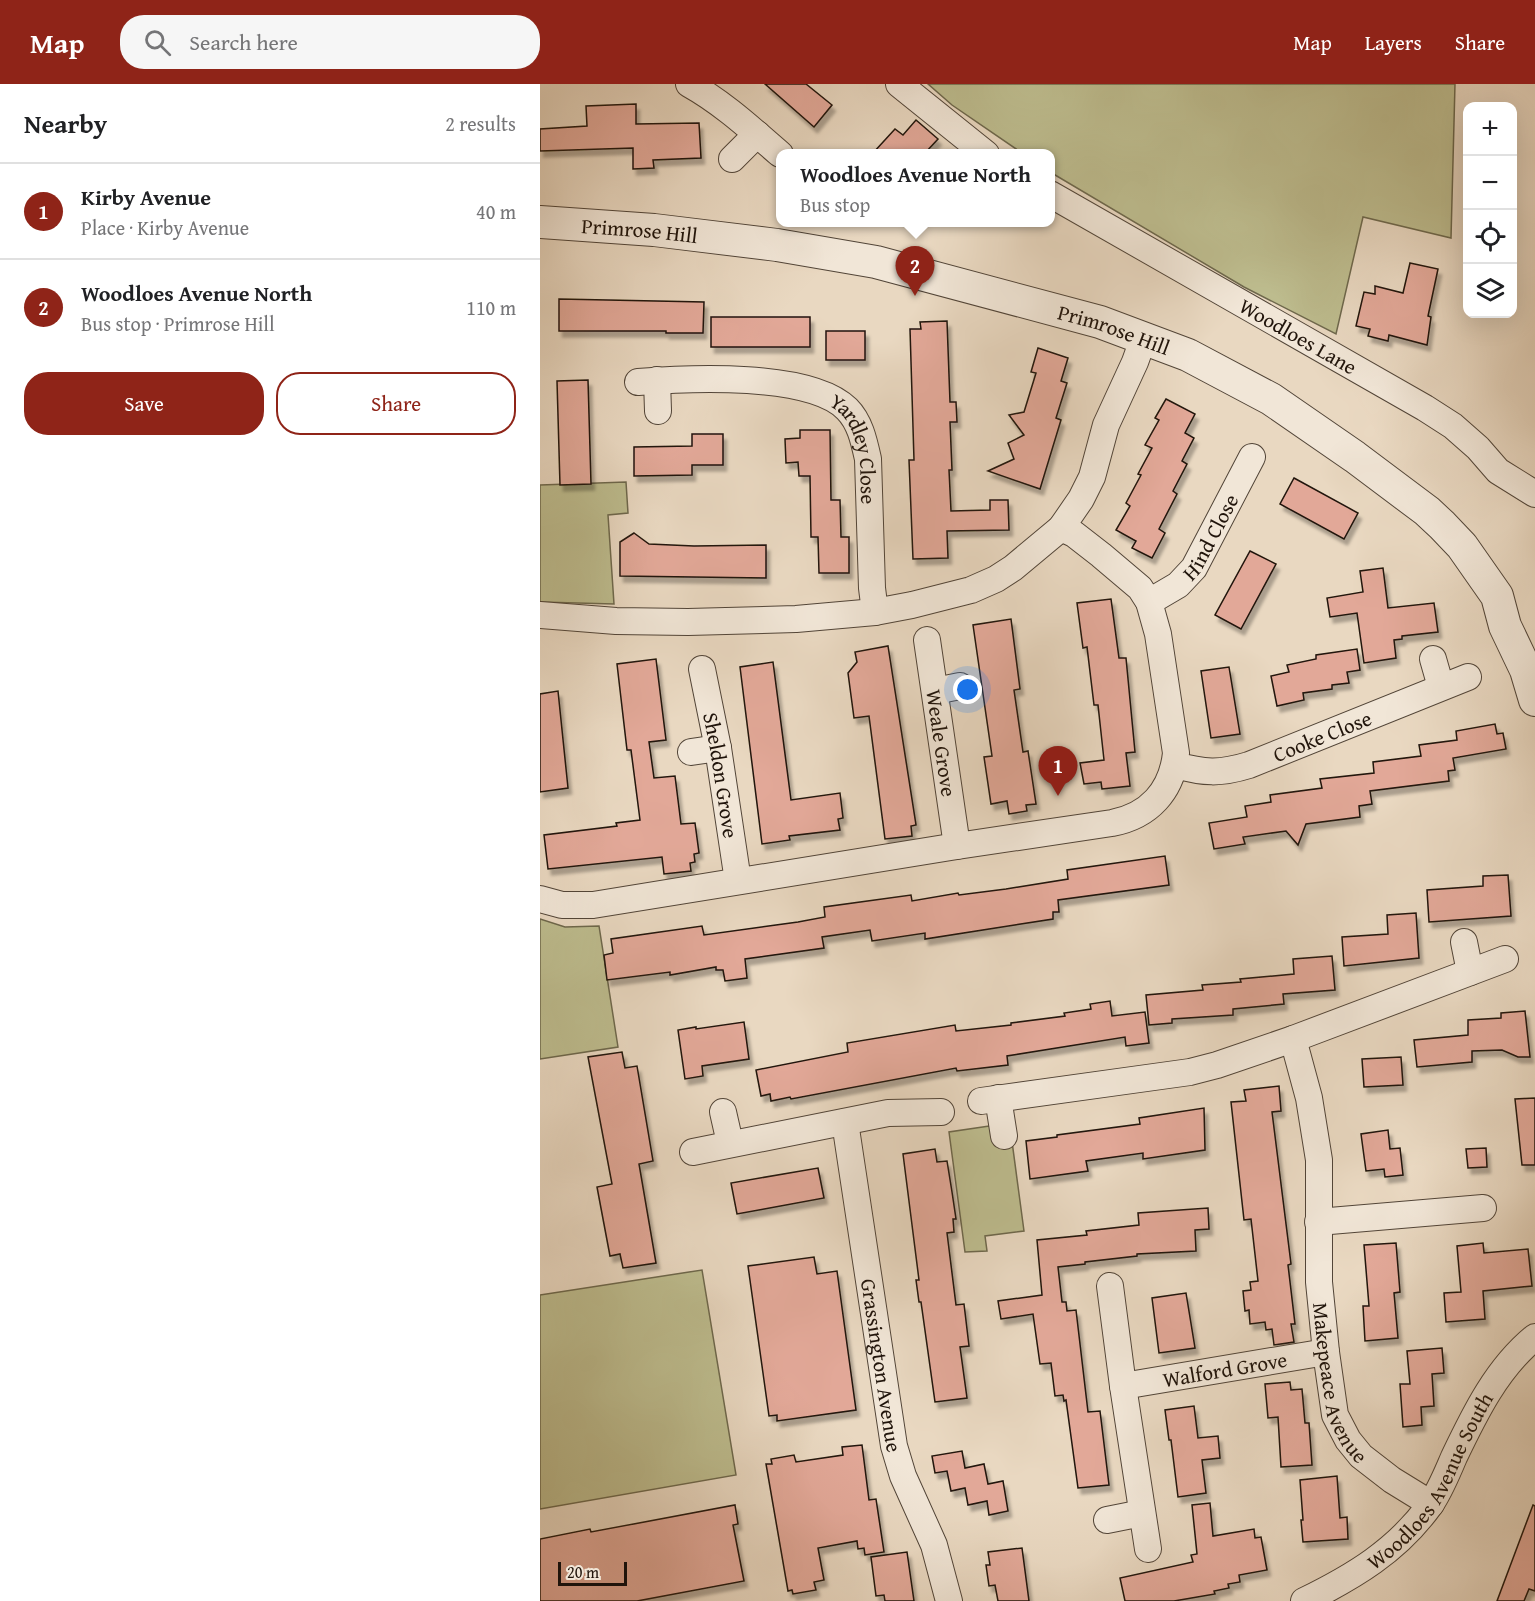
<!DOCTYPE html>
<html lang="en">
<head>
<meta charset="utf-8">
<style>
  body { margin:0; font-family:"Gentium Book Plus",serif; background:#f6f6f6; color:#202124 }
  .controls { position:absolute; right:18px; top:18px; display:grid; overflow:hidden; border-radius:12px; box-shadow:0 6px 24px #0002 }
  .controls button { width:54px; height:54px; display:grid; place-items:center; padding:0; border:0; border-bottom:2px solid #e0e0e0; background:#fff; color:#202124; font:30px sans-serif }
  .scale { position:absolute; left:18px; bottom:15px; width:69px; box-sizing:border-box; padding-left:6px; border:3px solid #20140b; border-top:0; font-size:16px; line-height:21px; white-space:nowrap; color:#20140b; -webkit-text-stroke:4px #f1e6d7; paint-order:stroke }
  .you { position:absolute; left:428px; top:606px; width:21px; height:21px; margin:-15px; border:4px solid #fff; border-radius:50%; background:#1a73e8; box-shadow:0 0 0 9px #1a73e833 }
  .badge { display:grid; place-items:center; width:39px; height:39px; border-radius:50%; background:#8f2418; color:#fff; font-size:20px; font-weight:700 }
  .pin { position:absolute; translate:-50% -50px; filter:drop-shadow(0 2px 3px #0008) }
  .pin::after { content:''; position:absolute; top:32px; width:21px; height:18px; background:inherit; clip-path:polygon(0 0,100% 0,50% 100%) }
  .popup { position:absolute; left:236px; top:65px; width:279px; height:78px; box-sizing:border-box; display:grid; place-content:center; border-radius:12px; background:#fff; filter:drop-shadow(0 2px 4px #0005); font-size:20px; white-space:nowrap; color:#757577 }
  .popup b { font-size:22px; color:#202124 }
  .popup::after { content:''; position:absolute; left:50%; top:100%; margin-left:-12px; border:12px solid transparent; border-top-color:#fff }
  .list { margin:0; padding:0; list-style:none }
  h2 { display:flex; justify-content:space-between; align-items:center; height:78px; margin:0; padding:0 24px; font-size:26px }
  h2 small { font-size:20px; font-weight:400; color:#757577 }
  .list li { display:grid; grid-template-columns:39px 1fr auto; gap:18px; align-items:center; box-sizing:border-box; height:96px; padding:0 24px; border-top:2px solid #e0e0e0 }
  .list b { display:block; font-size:22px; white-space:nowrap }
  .list p { margin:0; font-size:20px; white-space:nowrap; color:#757577 }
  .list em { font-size:20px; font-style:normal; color:#757577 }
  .actions { display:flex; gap:12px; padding:18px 24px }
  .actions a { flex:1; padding:14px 0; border:2px solid #8f2418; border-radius:24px; text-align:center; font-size:21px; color:#8f2418 }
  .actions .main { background:#8f2418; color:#fff }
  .icon { flex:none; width:33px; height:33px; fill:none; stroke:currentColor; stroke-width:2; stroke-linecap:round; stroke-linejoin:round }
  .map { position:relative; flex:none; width:995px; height:1517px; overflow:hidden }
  header { display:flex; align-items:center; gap:36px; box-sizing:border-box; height:84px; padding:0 30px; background:#8f2418; color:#fff }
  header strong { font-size:28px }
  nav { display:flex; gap:33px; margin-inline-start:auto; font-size:21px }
  .search { width:420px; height:54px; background:#f6f6f6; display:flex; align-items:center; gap:15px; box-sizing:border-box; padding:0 21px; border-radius:24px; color:#757577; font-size:22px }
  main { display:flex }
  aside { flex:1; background:#fff }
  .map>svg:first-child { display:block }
</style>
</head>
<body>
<header>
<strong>Map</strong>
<div class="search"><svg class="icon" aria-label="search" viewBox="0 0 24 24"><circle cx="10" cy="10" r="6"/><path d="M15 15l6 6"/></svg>Search here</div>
<nav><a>Map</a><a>Layers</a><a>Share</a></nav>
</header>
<main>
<aside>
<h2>Nearby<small>2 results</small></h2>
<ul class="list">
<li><span class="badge">1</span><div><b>Kirby Avenue</b><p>Place · Kirby Avenue</p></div><em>40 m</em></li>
<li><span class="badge">2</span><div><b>Woodloes Avenue North</b><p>Bus stop · Primrose Hill</p></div><em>110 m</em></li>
</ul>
<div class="actions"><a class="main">Save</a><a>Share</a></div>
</aside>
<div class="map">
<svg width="995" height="1517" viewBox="0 0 995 1517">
  <defs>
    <filter id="shadow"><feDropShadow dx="3.5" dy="6" stdDeviation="1.5" flood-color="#0004"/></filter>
  </defs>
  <rect width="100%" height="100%" fill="#e9d8c1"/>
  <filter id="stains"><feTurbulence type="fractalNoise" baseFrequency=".00333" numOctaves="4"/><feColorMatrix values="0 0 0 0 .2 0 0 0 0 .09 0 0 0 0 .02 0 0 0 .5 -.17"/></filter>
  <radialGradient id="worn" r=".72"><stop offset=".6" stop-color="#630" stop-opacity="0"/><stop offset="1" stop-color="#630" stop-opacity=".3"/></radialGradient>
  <!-- green -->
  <g fill="#bdbc8e" stroke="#6e684c" stroke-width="1.5">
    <path d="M388,0H915L911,154L823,133L796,250L704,203L510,88V70L482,69L412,21Z"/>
    <path d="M86,398L88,429L68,431L74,520L0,518V401Z"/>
    <path d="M0,835L25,843L59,842L78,963L0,975Z"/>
    <path d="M456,1041L471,1050L484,1147L445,1152L447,1167L425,1168L409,1048Z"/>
    <path d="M162,1186L196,1391L0,1425V1211Z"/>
  </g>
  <!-- building -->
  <g fill="#e2a898" stroke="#20140b" stroke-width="1.5" filter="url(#shadow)">
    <path d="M225,0H266L292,21L274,43Z"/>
    <path d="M96,20V40L159,39L161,74L113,76L114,84L93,85V64L0,67V45L47,42L46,22Z"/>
    <path d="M376,36L398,55L385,69H333L355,45L363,51Z"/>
    <path d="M870,179L898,185L888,232L891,233L887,261L849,251L848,257L828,252L830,245L816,242L824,208L835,210V202L863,209Z"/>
    <path d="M19,215L164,218L163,249H126V247H19Z"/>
    <rect x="171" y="233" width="99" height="30"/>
    <path d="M407,237L410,318H416L417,338H410L412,386H409L411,427L450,426V416H468L469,446L407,447L408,474L373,475L369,376H374L370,245H381L380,238Z"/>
    <rect x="286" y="247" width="39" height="29"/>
    <path d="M498,264L528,274L521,297L527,299L516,334L521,336L500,405L448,387L474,375L468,359L484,351L469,331L484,328L496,289L491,288Z"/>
    <path d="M48,296L51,400L20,401L17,297Z"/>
    <path d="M626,315L655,330L645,349L654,354L642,377L647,380L633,407L637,410L619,445L625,449L612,474L592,464L596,457L576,446L590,422L586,419L601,391L598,390L612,364L605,361L619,336L615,334Z"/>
    <path d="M260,346H290L291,416H300L301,453H309V489H279L278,453H271L270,392H259L258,378L246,379L245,355L260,354Z"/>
    <path d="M152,350H183V381H152V391L94,392V363L152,362Z"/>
    <path d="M754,394L818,429L804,455L740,420Z"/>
    <path d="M94,449L109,460L154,462L226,461V494L80,492V458Z"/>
    <path d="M710,467L736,480L701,545L675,531Z"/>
    <path d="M843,484L848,524L894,519L898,548L862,552V555L854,556L856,574L824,579L817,529L790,533L787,514L823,508L820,487Z"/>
    <path d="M571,515L579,574H586L595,668L586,669L590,702L562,705L561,698L544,700L540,679L564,676L558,621H554L547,563L543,564L537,519Z"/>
    <path d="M471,535L480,605L474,606L483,668L488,667L496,720L486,721L487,727L469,730L467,717L451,720L444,673L452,672L433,541Z"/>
    <path d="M348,562L376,741L371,742L372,752L345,755L329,632L314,634L308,589L317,578L315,568Z"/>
    <path d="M817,565L820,586L807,588L809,599L792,601V605L763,609L764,616L737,622L731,592L749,588L747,581L776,575V571Z"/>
    <path d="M116,575L126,656L109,658L114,694L135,692L141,740L155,739L159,769L154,770L155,778L150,779L151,787L124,790L122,773L8,785L4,751L77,742L76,739L100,736L91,666H87L77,580Z"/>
    <path d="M233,578L251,716L300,709L303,734L298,735L300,746L249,752L250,756L222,760L200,583Z"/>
    <path d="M689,583L700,650L671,654L661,587Z"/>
    <path d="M18,607L28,704L0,708V610Z"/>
    <path d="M955,640L957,650L963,649L966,665L913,674L915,686L908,687L909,697L830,707L832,720L819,722L820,733L766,740L758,761L746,747L703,753L705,760L674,765L669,739L707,733L705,722L731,718L730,711L782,704L780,695L834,689L833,678L881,672L879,661L917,656L916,647Z"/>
    <path d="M625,772L629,801L518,816L519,828H513V835L385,855V849L332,857L330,846L282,853L284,864L205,875L207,894L185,897L183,886H176V883L130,891V888L67,896L64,871L73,869L71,855L162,842L164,851L258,838L285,833L284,823L371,811L372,817L418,809L419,811L466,805L528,795L527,786Z"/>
    <path d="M968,791L971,832L889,838L887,806L943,802V792Z"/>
    <path d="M876,829L879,874L804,882L802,853L848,850L847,831Z"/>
    <path d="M792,872L795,906L743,910L744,920L693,925V931L632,935V939L609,941L606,911L663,906L662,901L701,898L700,895L754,890L753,875Z"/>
    <path d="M570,917L572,932L605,928L609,959L586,962L585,953L467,972L468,981L417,987L416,984L251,1015L250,1013L231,1017L230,1010L221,1012L216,986L308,968L307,959L415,941L416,947L471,941V939L525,932L524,929L551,925L550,920Z"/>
    <path d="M985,927L990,973H978L962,966L932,967V978L877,983L874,956L928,951V936L961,934V929Z"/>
    <path d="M204,938L209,975L162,982L163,992L145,995L138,946L156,943V945Z"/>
    <path d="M82,968L85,984L97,982L113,1077L99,1080L116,1179L83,1184L80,1170L70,1172L57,1103L72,1100L48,973Z"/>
    <path d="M861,973L863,1001L824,1003L822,975Z"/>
    <path d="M739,1002L741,1027L732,1028L751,1180L748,1181L755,1240H751L754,1258L734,1261L732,1245L726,1246L725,1238L710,1240L709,1226L705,1227L703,1207L711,1206L710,1198L718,1197L711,1135L704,1136L691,1018L706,1017L704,1006Z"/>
    <path d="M995,1014V1081H982L975,1015Z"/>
    <path d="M664,1024L665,1066L603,1075V1069L546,1077L548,1087L490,1095L486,1057L517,1053V1051L600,1040L599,1034Z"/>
    <path d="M848,1046L850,1065L860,1064L863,1091L845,1093L844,1085L826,1087L821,1050Z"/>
    <path d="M946,1064L947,1083L928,1084L926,1065Z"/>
    <path d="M395,1065L397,1078L407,1077L412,1108L416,1135H413L414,1148L407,1149L416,1221L424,1220L429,1262L420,1263L427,1314L395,1318L381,1218H379L376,1196H379L363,1070Z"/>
    <path d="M278,1084L284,1114L197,1130L191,1099Z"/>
    <path d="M668,1124L669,1145L655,1146L656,1167L597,1170V1172L545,1178V1180L518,1183L522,1218H526L527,1227L536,1226L548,1328L560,1327L569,1401L538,1404L526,1316L524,1317L523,1311L515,1312L511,1279L500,1280L493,1230L461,1235L458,1217L502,1211L497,1156L547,1151L546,1147L599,1141L598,1129Z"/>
    <path d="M856,1159L860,1208L854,1209L858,1254L825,1257L823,1222H829L824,1161Z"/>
    <path d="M943,1159L944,1169L988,1165L992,1202L943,1207L945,1235L906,1238L904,1209L921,1208L917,1162Z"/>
    <path d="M274,1173L277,1190L297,1187L316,1326L237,1337V1331L229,1332L208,1182Z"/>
    <path d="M646,1209L655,1264L619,1269L612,1214Z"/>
    <path d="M902,1264L904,1289L892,1290L894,1322L881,1323L882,1341L863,1343L860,1300H870L867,1267Z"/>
    <path d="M750,1298L751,1306L762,1305L765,1339H769L772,1381L741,1383L738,1333L728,1334L725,1300Z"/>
    <path d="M654,1322L658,1354L678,1352L680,1374L662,1376L666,1409L638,1413L631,1356H629L625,1326Z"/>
    <path d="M322,1361L329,1416L336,1415L344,1468L325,1471L324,1464L318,1465L317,1457L278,1464L284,1496L274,1498L276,1506L253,1510L252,1506L248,1507L226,1380H232L231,1375L254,1371L256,1378L303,1371L302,1363Z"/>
    <path d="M422,1367L425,1384L444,1380L448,1400L463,1397L468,1427L449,1431L447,1417L428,1421L425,1404L411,1407L407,1387L395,1389L392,1372Z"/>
    <path d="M797,1392L800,1434L807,1433L808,1455L763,1458L761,1436H763L760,1396Z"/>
    <path d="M670,1419L673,1452L714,1445L715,1454L721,1453L727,1486L699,1491L700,1498L688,1500L689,1504L674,1507L675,1510L634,1517H585L580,1494L653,1478L651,1471L657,1470L652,1421Z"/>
    <path d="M195,1421L198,1440L193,1441L204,1497L97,1517H0V1455L50,1445L51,1448Z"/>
    <path d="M993,1421L995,1422V1507L989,1505L984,1517H957Z"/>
    <path d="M482,1464L489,1517H458L455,1501L449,1502L446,1481H450L448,1468Z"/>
    <path d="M367,1468L374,1517H345L344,1511L336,1512L331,1473Z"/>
  </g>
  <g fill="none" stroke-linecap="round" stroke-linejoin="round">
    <!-- minor casing -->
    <g stroke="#524538" stroke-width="28">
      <g id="minor">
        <path d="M149,0C183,19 211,45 240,70"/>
        <path d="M359,0L446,70"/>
        <path d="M192,75L217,50"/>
        <path id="s1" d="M510,110L885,324L913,342L938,364L958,387L995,410"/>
        <path d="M117,296L118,327"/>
        <path id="s2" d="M98,298C149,294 270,288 307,325C320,338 324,357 328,375L332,504L335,528"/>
        <path id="s3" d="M609,518L638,501L654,484L712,373"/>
        <path d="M0,531L76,537L148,538L256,535L335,528L372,521L431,506L456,495L473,484L521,444L541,415L552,393L566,341L595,278L604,253"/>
        <path id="s4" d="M387,556L417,762"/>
        <path d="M893,575L901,603"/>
        <path id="s5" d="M162,585L178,664L198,797"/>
        <path d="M395,607L420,602"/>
        <path d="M151,668L178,664"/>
        <path id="s6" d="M635,681C664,689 680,690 709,681L928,593"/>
        <path d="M0,815L22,821H53L417,762L572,739C609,732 632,707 636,669L618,550L609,518L600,504L561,471L534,450L521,444"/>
        <path d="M924,858L930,888"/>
        <path id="s7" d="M753,955L769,1014L779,1076V1198L786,1268L795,1331L808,1356L821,1372L852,1396L891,1420"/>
        <path d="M458,1014L464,1052"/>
        <path d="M441,1017L650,988L677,981L753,955L965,875"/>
        <path d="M183,1028L190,1059"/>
        <path id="s8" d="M305,1038L354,1362L363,1392L394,1461L409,1517"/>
        <path d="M153,1068L348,1029L401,1028"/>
        <path d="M778,1138L943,1124"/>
        <path id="s9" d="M570,1202L583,1302L786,1268"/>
        <path d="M583,1302L608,1465"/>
        <path d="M567,1436L602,1429"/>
        <path id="s10" d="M764,1517C813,1493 857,1467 890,1421C900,1407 907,1389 914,1373C935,1329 957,1284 995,1253"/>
      </g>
    </g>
    <!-- tertiary casing -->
    <g stroke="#524538" stroke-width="34">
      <g id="tertiary">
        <path id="s11" d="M0,138L114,146L237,161L336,178L560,238L648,271L731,315L815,373L887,427L902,441L922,462L957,512L965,542L986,586L995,616"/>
      </g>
    </g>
    <!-- minor -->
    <use href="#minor" stroke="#f1e6d7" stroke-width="26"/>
    <!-- tertiary -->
    <use href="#tertiary" stroke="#f1e6d7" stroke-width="32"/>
  </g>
  <g text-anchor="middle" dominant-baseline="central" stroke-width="6" stroke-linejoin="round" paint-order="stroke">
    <!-- street labels -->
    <g font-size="21" fill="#20140b" stroke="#f1e6d7">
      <text stroke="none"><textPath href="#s11" startOffset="100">Primrose Hill</textPath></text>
      <text stroke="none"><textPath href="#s11" startOffset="586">Primrose Hill</textPath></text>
      <text stroke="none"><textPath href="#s1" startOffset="286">Woodloes Lane</textPath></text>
      <text stroke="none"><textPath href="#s2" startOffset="256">Yardley Close</textPath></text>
      <text stroke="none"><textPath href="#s3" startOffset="92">Hind Close</textPath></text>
      <text stroke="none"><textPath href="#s6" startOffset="154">Cooke Close</textPath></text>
      <text stroke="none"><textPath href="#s4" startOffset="104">Weale Grove</textPath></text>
      <text stroke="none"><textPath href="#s5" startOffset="108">Sheldon Grove</textPath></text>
      <text stroke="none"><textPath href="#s8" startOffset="246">Grassington Avenue</textPath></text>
      <text stroke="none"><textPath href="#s9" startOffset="204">Walford Grove</textPath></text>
      <text stroke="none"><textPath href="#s7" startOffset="350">Makepeace Avenue</textPath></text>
      <text stroke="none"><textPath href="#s10" startOffset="180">Woodloes Avenue South</textPath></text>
    </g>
  </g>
  <rect width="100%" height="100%" filter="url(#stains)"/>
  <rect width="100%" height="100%" fill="url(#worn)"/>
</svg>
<div class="controls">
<button>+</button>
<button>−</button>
<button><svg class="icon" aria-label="locate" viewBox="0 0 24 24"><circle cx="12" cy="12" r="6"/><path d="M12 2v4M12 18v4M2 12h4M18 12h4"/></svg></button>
<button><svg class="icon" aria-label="layers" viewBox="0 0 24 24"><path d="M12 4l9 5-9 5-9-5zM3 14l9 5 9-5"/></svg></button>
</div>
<div class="scale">20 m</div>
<div class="you"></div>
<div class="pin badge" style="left:518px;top:712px">1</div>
<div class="pin badge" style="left:375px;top:212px">2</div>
<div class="popup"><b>Woodloes Avenue North</b>Bus stop</div>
</div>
</main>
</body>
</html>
